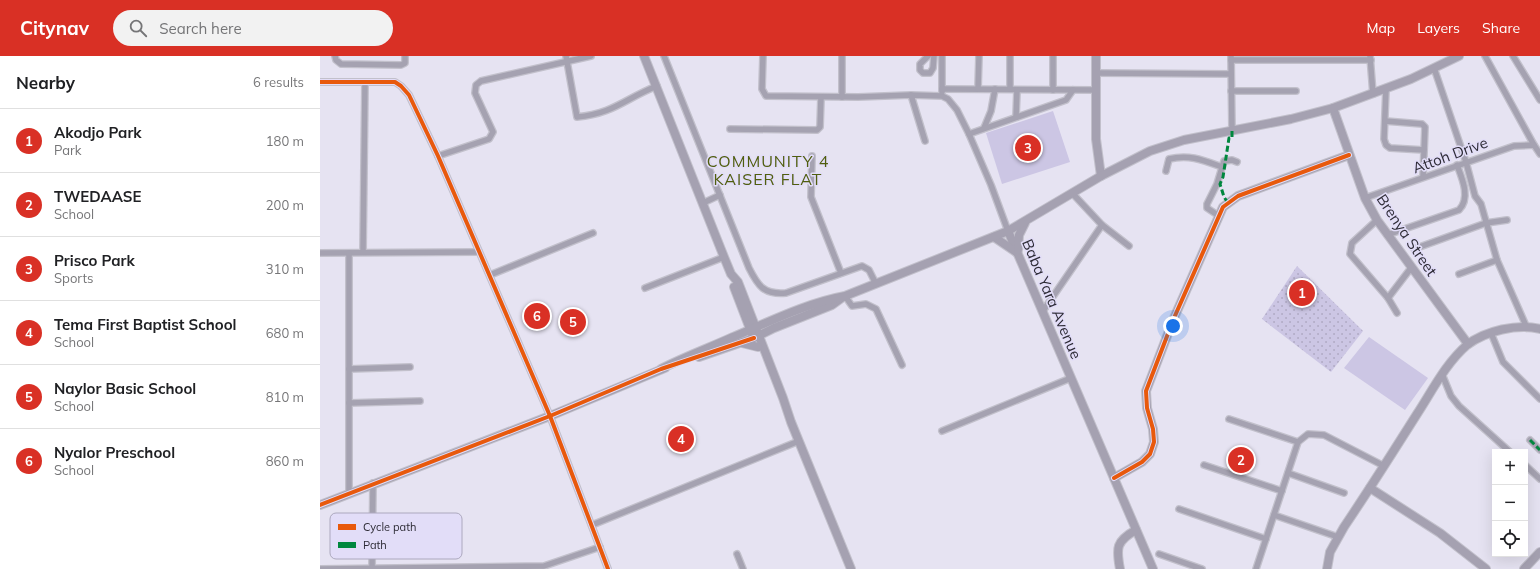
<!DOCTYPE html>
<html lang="en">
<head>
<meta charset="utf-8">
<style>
  body { margin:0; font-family:Mulish,sans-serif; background:#f2f2f2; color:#202124 }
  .controls { position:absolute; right:12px; bottom:12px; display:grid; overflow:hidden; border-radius:0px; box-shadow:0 4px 16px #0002 }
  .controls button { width:36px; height:36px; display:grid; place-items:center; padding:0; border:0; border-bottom:1px solid #e0e0e0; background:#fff; color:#202124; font:20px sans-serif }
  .you { position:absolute; left:853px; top:270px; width:14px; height:14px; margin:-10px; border:3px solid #fff; border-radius:50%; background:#1a73e8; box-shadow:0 0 0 6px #1a73e833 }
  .badge { display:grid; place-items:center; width:26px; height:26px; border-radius:50%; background:#d93025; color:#fff; font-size:13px; font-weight:700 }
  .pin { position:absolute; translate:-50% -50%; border:2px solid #fff; box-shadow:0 1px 4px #0006 }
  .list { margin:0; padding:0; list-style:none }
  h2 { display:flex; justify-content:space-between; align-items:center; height:52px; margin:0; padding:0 16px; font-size:17px }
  h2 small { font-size:13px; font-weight:400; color:#757577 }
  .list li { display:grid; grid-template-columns:26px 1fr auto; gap:12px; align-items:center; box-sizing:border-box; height:64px; padding:0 16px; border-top:1px solid #e0e0e0 }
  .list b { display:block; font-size:15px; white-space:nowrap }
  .list p { margin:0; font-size:13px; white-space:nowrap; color:#757577 }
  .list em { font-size:13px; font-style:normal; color:#757577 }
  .icon { flex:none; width:22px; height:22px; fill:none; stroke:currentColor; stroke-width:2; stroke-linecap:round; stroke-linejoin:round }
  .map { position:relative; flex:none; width:1220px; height:513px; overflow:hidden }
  header { display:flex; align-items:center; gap:24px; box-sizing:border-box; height:56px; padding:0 20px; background:#d93025; color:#fff }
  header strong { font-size:19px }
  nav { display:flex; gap:22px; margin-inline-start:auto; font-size:14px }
  .search { width:280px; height:36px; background:#f2f2f2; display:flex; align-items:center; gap:10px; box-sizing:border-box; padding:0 14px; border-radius:22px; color:#757577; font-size:15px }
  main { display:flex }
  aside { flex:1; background:#fff }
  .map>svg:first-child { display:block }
</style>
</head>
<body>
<header>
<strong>Citynav</strong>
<div class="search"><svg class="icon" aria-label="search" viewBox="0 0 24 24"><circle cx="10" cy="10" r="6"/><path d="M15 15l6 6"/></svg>Search here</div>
<nav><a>Map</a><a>Layers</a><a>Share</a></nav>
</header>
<main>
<aside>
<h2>Nearby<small>6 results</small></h2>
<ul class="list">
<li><span class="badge">1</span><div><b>Akodjo Park</b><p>Park</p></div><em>180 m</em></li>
<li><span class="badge">2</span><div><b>TWEDAASE</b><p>School</p></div><em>200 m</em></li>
<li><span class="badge">3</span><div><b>Prisco Park</b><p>Sports</p></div><em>310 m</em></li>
<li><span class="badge">4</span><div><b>Tema First Baptist School</b><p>School</p></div><em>680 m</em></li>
<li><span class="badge">5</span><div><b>Naylor Basic School</b><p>School</p></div><em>810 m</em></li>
<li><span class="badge">6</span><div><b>Nyalor Preschool</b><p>School</p></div><em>860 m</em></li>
</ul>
</aside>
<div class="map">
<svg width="1220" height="513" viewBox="0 0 1220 513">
  <defs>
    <pattern id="grass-dots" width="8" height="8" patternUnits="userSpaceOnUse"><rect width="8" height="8" fill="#ccc6e4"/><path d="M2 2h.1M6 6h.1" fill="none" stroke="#b0aac4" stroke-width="1.8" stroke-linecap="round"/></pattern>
  </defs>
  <rect width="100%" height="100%" fill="#e6e3f2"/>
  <!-- grass -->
  <path fill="url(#grass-dots)" d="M977,210L1043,275L1011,316L942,263Z"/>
  <!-- garden -->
  <g fill="#ccc6e4">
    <path d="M733,55L750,106L682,128L666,77Z"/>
    <path d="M1049,281L1108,322L1085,354L1024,312Z"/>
  </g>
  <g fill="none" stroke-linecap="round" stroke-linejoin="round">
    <!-- street casing -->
    <g stroke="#c2c0cb" stroke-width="8">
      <g id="street">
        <path d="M15,0L16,4L21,8L81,9L85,7V0"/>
        <path d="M246,0L257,61C293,58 306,42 337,30"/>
        <path d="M344,0L429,212C438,230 444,239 466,237L542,210L549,214L556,228"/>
        <path d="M443,0L442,33L446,40L538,41L591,39L622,40L628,43L637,54L649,78L671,129L688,175"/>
        <path d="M608,0L600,8V14L603,17H610L613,12L614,0"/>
        <path d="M622,0V36"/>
        <path d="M733,0V34"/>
        <path d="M911,0L912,74"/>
        <path d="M1050,0L1053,38"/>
        <path d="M1165,0L1214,89"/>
        <path d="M1193,0L1220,44"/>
        <path d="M911,4H1051"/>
        <path d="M1114,12L1146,106L1155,140L1161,148L1177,204L1207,272"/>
        <path d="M776,17L911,18"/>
        <path d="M0,26H75L81,30L89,39L118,100L230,360L288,513"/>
        <path d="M622,33L776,34"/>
        <path d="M658,33L659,0"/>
        <path d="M690,33V0"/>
        <path d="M1066,33L1064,83L1066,89L1070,92L1104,94"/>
        <path d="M911,35H976"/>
        <path d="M591,39L605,85"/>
        <path d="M522,41V0"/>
        <path d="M696,61L697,34"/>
        <path d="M1065,65L1102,68L1105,71L1103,121"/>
        <path d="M664,72L671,55L675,33"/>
        <path d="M410,73L497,74L500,71L501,41"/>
        <path d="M649,78L746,44L753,34"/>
        <path d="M118,100L169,83L173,76L155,37L156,29L161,25L271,0"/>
        <path d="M492,100L491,141L521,217"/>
        <path d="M846,115L849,103C869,98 883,104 902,111"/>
        <path d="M753,138L782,169"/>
        <path d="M1045,142L1194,90L1214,89L1220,98"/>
        <path d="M383,147L400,139"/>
        <path d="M899,160L887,152V148L897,128L904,105L912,104L917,106"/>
        <path d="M1057,164L1032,187L1030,198L1068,242L1077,257"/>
        <path d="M1067,179L1139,154C1151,142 1142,122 1137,109"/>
        <path d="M1094,193L1166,167L1187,164"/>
        <path d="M43,196L45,26"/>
        <path d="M0,197L159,196"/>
        <path d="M1139,218L1177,204"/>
        <path d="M170,219L273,177"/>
        <path d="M325,232L404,201"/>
        <path d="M525,240L532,250L546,248L556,253L582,309"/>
        <path d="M1068,242L1091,212"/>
        <path d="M723,255L782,169L809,190"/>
        <path d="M1171,277L1183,306L1220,343"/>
        <path d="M29,313L90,311"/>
        <path d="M1122,318L1131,340L1139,350L1190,396"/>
        <path d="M29,347L100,345"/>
        <path d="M909,363L978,386"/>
        <path d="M622,375L751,322"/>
        <path d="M1210,384L1220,394"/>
        <path d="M884,409L962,435"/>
        <path d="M1205,409L1220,423"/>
        <path d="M968,417L1024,437"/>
        <path d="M29,437V197"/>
        <path d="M859,453L946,483"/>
        <path d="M954,459L1018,481"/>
        <path d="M272,469L479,385"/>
        <path d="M417,498L423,513"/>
        <path d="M839,498L882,513"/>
        <path d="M0,513L224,510L280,491"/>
        <path d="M52,513L53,427"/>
        <path d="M936,513L978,386L988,378L1004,379L1064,410"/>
      </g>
    </g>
    <!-- secondary casing -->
    <g stroke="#c2c0cb" stroke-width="10">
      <g id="secondary">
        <path d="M324,0L404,201L411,218L418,226L463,342L471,366L531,513"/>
        <path d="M776,0V83L781,120"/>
        <path d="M1013,52L1045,142L1057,164L1148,288"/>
        <path d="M688,175L833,513"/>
        <path d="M674,181L696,196"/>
        <path d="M698,194L699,179L705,167"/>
        <path d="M414,231L432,278"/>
        <path d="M422,287L438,291"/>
        <path d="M379,301L434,282L454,272L512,249L523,241"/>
        <path d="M341,313C364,301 389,292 413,281C449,266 487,247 525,240L688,175L781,120L830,95L864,84L971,63L1013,52L1091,23L1139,0"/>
        <path d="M794,422L822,406L830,398L834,386L833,373L827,352L826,335L854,262L903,151L918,140L1029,99"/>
        <path d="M1050,432L1120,477L1166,513"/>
        <path d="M0,449L230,360L345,312"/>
        <path d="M800,513C796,492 796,485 816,474"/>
        <path d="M1007,513L1010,496L1024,471C1049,434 1073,396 1097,358C1112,335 1126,307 1147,289C1165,275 1198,267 1220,273"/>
        <path d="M1204,513L1220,496"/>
      </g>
    </g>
    <!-- street -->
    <use href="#street" stroke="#a5a2b1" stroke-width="5.5"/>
    <!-- secondary -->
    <use href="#secondary" stroke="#a5a1b1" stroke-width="8"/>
    <!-- quiet -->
    <g stroke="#00873e" stroke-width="3" stroke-dasharray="6 3" stroke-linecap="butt">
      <path d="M908,147L904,141L900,128L903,121L909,82H912V74"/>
      <path d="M1210,384L1220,394"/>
    </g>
    <!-- cycleway casing -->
    <g stroke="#e2ddf8" stroke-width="6">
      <g id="cycleway">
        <path d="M0,26H75L81,30L89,39L118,100L230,360L288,513"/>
        <path d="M794,422L822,406L830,398L834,386L833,373L827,352L826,335L854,262L903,151L918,140L1029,99"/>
        <path d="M0,449L230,360L341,313L434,282"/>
      </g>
    </g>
    <!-- cycleway -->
    <use href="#cycleway" stroke="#e8590c" stroke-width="4"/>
  </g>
  <g text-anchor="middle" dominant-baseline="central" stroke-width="3" stroke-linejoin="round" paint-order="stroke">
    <!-- street labels -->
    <g font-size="15" fill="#2d2b35" stroke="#e2ddf8">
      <text transform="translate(1130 99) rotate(-20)">Attoh Drive</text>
      <text transform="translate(1087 179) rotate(56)">Brenya Street</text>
      <text transform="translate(732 243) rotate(67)">Baba Yara Avenue</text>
    </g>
    <!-- neighbourhood labels -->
    <g font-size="16" letter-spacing="1" fill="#505e0e" stroke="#e2ddf8">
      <text x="448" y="105">COMMUNITY 4<tspan x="448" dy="18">KAISER FLAT</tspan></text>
    </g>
  </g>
  <!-- legend -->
  <rect x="10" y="457" width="132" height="46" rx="6" fill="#e2ddf8" stroke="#aca8be" stroke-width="1"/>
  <rect x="18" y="468" width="18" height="6" fill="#e8590c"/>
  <rect x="18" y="486" width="18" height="6" fill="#00873e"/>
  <g font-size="11" fill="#2d2b35">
    <text x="43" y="475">Cycle path</text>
    <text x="43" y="493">Path</text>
  </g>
</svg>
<div class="controls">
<button>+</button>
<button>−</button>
<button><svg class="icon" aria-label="locate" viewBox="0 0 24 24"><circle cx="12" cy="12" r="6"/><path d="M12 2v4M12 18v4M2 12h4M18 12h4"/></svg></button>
</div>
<div class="you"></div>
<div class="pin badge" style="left:982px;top:237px">1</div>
<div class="pin badge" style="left:921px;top:404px">2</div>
<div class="pin badge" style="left:708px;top:92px">3</div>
<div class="pin badge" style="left:361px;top:383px">4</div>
<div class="pin badge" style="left:253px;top:266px">5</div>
<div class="pin badge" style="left:217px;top:260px">6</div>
</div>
</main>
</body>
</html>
